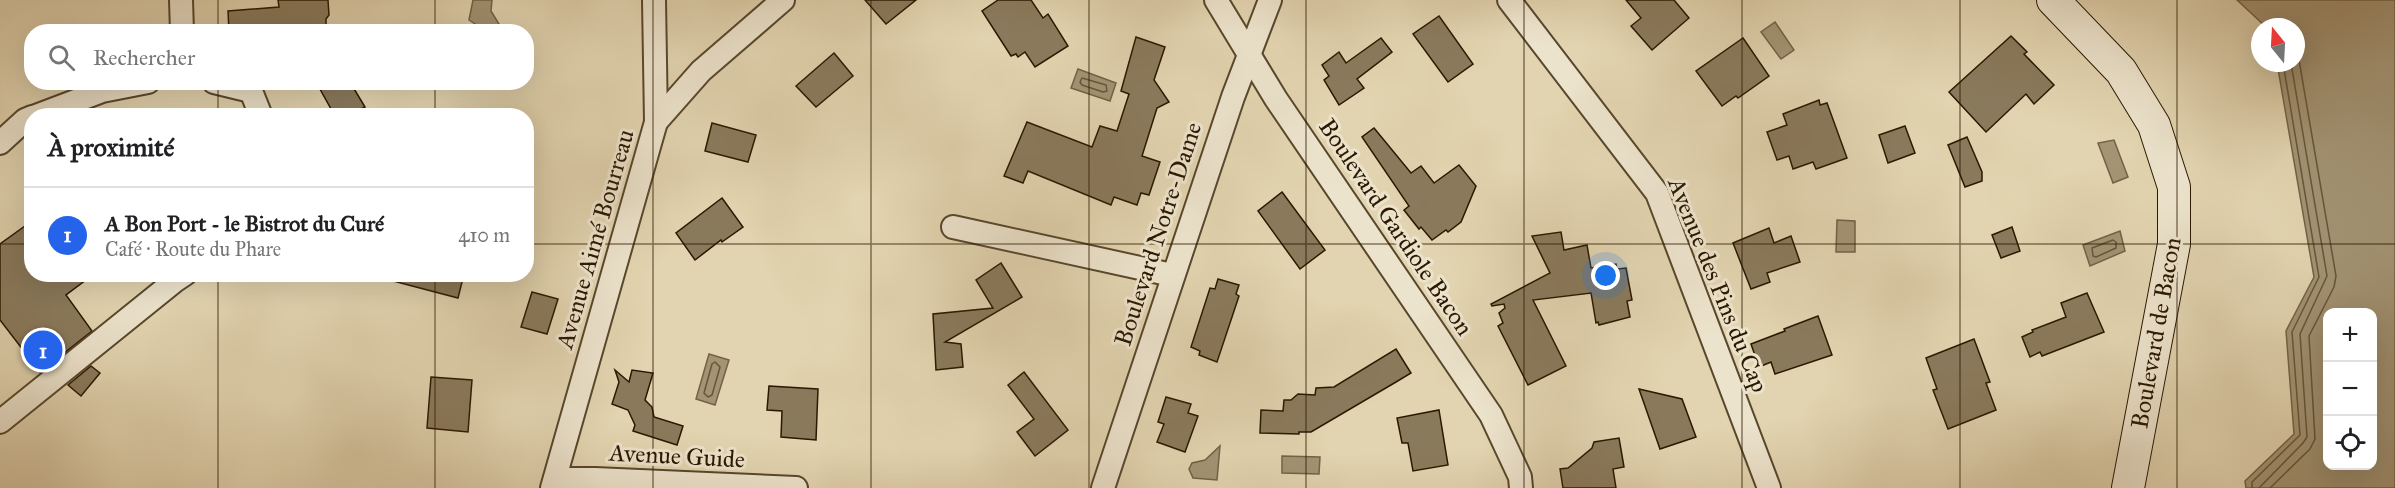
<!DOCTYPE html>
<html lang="fr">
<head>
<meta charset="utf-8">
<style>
  body { margin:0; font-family:"IM FELL Great Primer",serif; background:#f2f2f2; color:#202124 }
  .controls { position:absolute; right:18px; bottom:18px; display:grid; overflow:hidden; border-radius:12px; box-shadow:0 6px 24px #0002 }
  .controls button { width:54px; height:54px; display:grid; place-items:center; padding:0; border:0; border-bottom:2px solid #e0e0e0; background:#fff; color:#202124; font:30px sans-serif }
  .compass { position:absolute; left:2251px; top:18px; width:54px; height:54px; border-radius:50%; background:#fff; box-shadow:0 6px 24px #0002; rotate:342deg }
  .you { position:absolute; left:1606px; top:276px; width:21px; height:21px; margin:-15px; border:4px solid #fff; border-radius:50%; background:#1a73e8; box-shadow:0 0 0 9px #1a73e833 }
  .badge { display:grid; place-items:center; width:39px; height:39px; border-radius:50%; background:#2563eb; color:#fff; font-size:20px; font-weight:700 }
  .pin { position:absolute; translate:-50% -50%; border:3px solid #fff; box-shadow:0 2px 6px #0006 }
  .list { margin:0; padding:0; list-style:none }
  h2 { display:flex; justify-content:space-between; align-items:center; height:78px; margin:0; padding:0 24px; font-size:26px }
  h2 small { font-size:20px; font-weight:400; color:#757577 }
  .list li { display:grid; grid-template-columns:39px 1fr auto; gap:18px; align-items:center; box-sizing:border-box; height:96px; padding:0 24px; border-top:2px solid #e0e0e0 }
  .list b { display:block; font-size:22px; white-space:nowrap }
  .list p { margin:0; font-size:20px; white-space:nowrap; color:#757577 }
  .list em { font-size:20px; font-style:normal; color:#757577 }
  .icon { flex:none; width:33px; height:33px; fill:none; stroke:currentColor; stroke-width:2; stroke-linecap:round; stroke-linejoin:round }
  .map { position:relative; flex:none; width:2395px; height:488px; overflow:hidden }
  .search { position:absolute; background:#fff; box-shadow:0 6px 24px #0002; left:24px; top:24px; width:510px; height:66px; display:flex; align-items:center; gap:15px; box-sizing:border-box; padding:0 21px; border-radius:24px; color:#757577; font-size:22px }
  .panel { position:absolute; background:#fff; box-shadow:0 6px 24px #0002; left:24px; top:108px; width:510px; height:174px; border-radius:24px }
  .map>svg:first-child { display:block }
</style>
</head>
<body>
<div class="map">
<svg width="2395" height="488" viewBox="0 0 2395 488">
  <rect width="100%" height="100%" fill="#e2d4b0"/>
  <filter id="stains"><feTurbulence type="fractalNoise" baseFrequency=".00333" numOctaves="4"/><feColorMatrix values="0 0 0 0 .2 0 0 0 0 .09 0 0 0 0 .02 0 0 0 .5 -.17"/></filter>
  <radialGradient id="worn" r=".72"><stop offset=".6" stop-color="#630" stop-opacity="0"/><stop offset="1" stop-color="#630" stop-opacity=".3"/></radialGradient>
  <!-- water -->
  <g fill="#a39474" stroke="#736246" stroke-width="1.5" fill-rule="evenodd">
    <path d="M473,0H492L491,11L499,24C489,33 479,27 469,20Z"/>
    <path d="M2237,0H2395V488H2246L2245,481L2294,434L2286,331L2314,277L2277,63H2296V27H2266ZM2328,312H2372V466H2328Z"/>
    <path d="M1775,22L1794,50L1781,59L1761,32Z"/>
    <path d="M1078,69L1116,83L1110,101L1071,88Z"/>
    <path d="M2114,140L2128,177L2113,183L2098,143Z"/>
    <path d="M1837,220L1855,221V252H1836Z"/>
    <path d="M2120,231L2125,251L2090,266L2083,245Z"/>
    <path d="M709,354L729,360L715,405L696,399Z"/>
    <path d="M1220,446L1217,480L1193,478L1189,469L1192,463L1205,460Z"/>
    <path d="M1282,456L1320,457L1319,474L1282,473Z"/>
  </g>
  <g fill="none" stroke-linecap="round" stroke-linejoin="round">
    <!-- shore -->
    <g stroke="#66563a" stroke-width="1.5">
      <path d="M1082,78L1106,85L1107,91L1103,92L1082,85L1080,82Z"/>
      <path d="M2113,240L2116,242V248L2096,257L2093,256L2092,248Z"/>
      <path d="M715,362L720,367L712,395L708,397L704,393L712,364Z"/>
      <path d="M2252,488V482L2300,435L2292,332L2319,277L2283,63"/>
      <path d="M2259,488L2303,443L2307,437L2300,334L2327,276L2291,63"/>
      <path d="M2270,488L2310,449L2315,439L2309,336L2334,287L2336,276L2299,60L2296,52"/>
    </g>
  </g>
  <!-- building -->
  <g fill="#8a7a5c" stroke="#2a1800" stroke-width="1.5">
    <path d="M278,0H328L329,15L326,19V32H229L228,11L279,7Z"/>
    <path d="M865,0H916L886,24Z"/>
    <path d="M998,0H1031L1043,18L1048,14L1068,46L1035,67L1025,52L1018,57L1016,54L1011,56L982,11Z"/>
    <path d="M1626,0H1674L1689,18L1652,50L1631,26L1641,18Z"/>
    <path d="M1439,16L1473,64L1448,82L1413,34Z"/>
    <path d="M2011,36L2027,52L2024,54L2054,85L2034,104L2026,94L1986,132L1949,92Z"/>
    <path d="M1136,37L1165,47L1154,80L1169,102L1157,108L1142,156L1160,162L1149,195L1141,193L1137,205L1114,197L1111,205L1028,171L1023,183L1004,176L1027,122L1092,147L1100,126L1117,131L1129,94L1121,91Z"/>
    <path d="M1381,38L1392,52L1357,79L1364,88L1339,105L1324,80L1329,76L1322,65L1339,52L1346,63Z"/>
    <path d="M1743,38L1769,76L1738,98L1736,96L1722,106L1696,71Z"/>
    <path d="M834,53L853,76L816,107L796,86Z"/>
    <path d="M316,82H350L365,107L349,116H335Z"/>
    <path d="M1819,100L1820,105L1827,103L1847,158L1816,169L1813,162L1793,169L1789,156L1777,160L1767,132L1787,125L1783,114Z"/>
    <path d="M712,123L756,135L748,162L705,151Z"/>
    <path d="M1905,126L1915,153L1888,163L1879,135Z"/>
    <path d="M1374,128L1411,173L1421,166L1434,183L1459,165L1476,186L1461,222L1448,232L1446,230L1432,240L1421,227L1419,229L1404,210L1409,206L1362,137Z"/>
    <path d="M1967,137L1982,172V181L1965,187L1948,145Z"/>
    <path d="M1282,192L1325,250L1300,269L1258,211Z"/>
    <path d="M722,198L743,227L722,242L721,240L695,260L676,233Z"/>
    <path d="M32,221V274H94L66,295L92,331L40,372L0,320V244Z"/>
    <path d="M2012,227L2020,251L2001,258L1992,235Z"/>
    <path d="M1769,228L1774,243L1791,236L1800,262L1767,273L1770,282L1751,289L1733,243Z"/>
    <path d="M1561,232L1564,250L1587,245L1591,268L1616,264L1617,269L1626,268L1632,300L1627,301L1630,317L1599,325L1598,322L1596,323L1591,293L1533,300L1566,366L1528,385L1498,326L1503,323L1499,313L1505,308L1504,304L1492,306L1491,304L1550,273L1532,236Z"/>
    <path d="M1001,263L1022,297L945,342L961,344L963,367L936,370L933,314L993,308L976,280Z"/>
    <path d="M394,274H464L458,298L393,281Z"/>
    <path d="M1218,279L1239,285L1236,294L1239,296L1217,362L1199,355L1200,351L1191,347L1210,288L1215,289Z"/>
    <path d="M532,292L558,299L547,334L521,327Z"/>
    <path d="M2087,293L2104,332L2042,356L2040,352L2030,357L2022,337L2033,332L2032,330L2066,317L2061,303Z"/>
    <path d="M1818,316L1832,355L1775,374L1771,362L1759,367L1751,344L1785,331L1784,329Z"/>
    <path d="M1974,339L1990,382L1986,383L1996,410L1948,429L1933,390L1937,389L1926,358Z"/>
    <path d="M1396,349L1411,373L1396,382L1311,432H1299V434L1260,433L1261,410L1283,411L1284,400H1291L1298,394L1315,395L1316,388L1334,387Z"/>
    <path d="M91,366L100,373L81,396L68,385Z"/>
    <path d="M615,370L629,382L632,370L653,373L645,400L652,407L654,417L683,426L677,445L633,431L635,425L628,410L612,404L619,382Z"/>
    <path d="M1024,372L1068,430L1035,456L1017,432L1034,419L1008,385Z"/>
    <path d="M431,377L472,380L468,432L427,428Z"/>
    <path d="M769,386L818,389L816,440L781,437L782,411L767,410Z"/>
    <path d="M1639,389L1682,399L1696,437L1660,449Z"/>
    <path d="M1166,397L1191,404L1188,413L1198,416L1185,452L1157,442L1164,424L1158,422Z"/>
    <path d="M1439,410L1448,465L1413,471L1408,443H1402L1397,418Z"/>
    <path d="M1619,438L1624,467L1613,469L1616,488H1563L1560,469L1568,468L1592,448L1594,442Z"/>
  </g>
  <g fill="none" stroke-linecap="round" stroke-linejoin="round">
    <!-- street casing -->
    <g stroke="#58472c" stroke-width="26">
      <g id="street">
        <path d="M181,0L182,32"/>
        <path d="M1216,0L1276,99L1491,415L1520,477L1521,488"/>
        <path d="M1509,0L1657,193L1769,488"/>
        <path d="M214,82L251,91L261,116"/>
        <path d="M36,116L102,91L148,82"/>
        <path d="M656,122L701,71L783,0"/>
        <path d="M0,143L25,120L32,117"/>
        <path d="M953,227L1172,275"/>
        <path d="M0,422L176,280L185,274"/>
        <path d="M555,479H595L796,488"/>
        <path d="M552,488L656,122L654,0"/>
        <path d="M1103,488L1233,97L1270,0"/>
      </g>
    </g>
    <!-- secondary casing -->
    <g stroke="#2a1800" stroke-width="34">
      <path id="secondary" d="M2053,0L2121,71L2154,125L2174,187V244L2128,488"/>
    </g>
    <!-- street -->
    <use href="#street" stroke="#ece3cc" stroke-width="22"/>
    <!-- secondary -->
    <use href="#secondary" stroke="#ece3cc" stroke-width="32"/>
  </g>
  <!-- grid -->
  <path fill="none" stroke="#2a1800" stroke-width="1.5" stroke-opacity="0.55" d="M218,0V32M435,0V32M653,0V488M871,0V488M1089,0V488M1306,0V488M1524,0V488M1742,0V488M1960,0V488M2177,0V488M218,82V116M435,82V116M0,244H32M526,244H2395M218,274V488M435,274V488"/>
  <g text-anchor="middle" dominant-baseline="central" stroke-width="6" stroke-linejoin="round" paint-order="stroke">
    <!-- street labels -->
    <g font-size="24" fill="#2a1800" stroke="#ece3cc">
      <text transform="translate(1396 227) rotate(56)">Boulevard Gardiole Bacon</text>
      <text transform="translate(1158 234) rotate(-72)">Boulevard Notre-Dame</text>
      <text transform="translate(595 239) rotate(-74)">Avenue Aimé Bourreau</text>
      <text transform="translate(1718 285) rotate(68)">Avenue des Pins du Cap</text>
      <text transform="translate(2156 333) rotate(-80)">Boulevard de Bacon</text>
      <text transform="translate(677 456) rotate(3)">Avenue Guide</text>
    </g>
  </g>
  <rect width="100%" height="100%" filter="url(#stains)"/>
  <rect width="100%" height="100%" fill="url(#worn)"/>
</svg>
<div class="controls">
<button>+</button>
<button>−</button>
<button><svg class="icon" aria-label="locate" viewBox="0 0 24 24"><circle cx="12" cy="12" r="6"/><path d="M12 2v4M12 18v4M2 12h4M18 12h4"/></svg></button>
</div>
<svg class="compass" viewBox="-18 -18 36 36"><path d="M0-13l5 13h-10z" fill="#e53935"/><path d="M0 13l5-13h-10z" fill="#757577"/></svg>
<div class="you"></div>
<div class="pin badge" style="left:43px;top:350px">1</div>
<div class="search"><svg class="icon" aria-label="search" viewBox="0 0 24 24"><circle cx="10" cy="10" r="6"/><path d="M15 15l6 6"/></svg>Rechercher</div>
<section class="panel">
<h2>À proximité<small></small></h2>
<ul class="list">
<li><span class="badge">1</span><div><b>A Bon Port - le Bistrot du Curé</b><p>Café · Route du Phare</p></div><em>410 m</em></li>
</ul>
</section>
</div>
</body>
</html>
